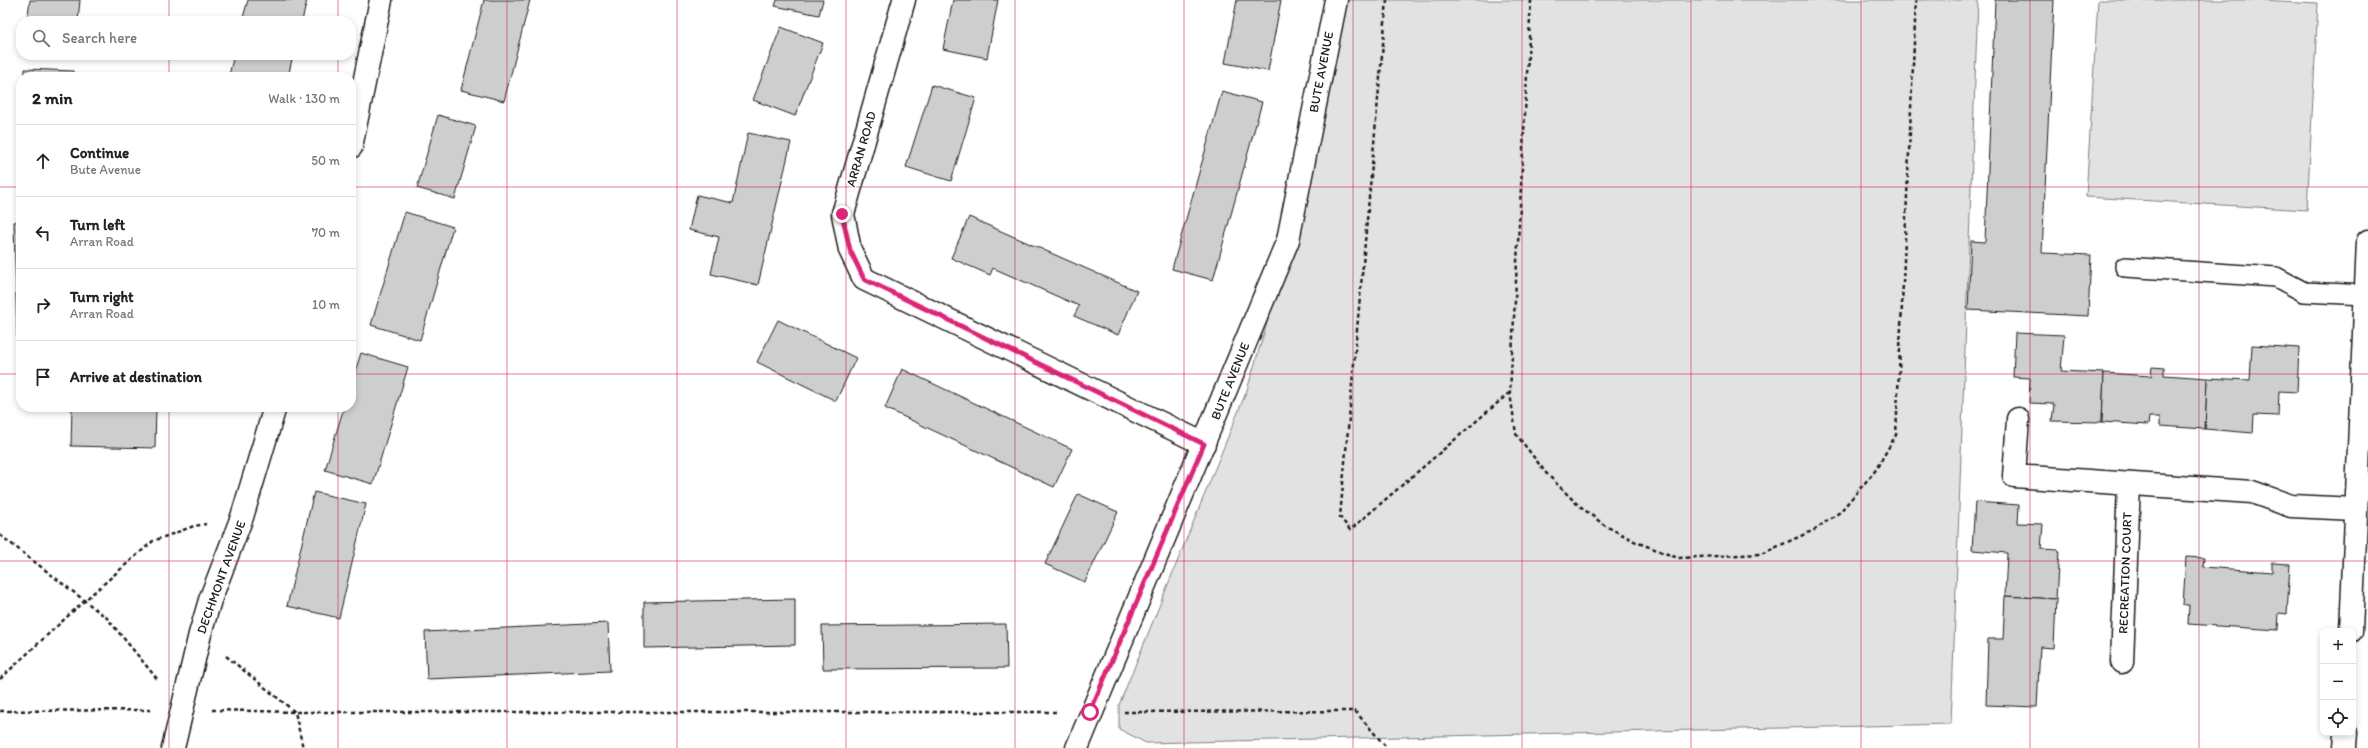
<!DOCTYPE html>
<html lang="en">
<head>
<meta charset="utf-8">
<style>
  body { margin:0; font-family:Itim,sans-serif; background:#f2f2f2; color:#222 }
  .controls { position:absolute; right:12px; bottom:12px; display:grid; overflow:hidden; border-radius:8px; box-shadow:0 2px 6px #0003 }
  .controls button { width:36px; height:36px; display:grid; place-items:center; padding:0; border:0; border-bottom:1px solid #e0e0e0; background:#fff; color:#222; font:20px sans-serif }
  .stop { position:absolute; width:12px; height:12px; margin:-9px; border:3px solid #db2777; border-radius:50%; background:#fff }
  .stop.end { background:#db2777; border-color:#fff; box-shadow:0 1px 4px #0008 }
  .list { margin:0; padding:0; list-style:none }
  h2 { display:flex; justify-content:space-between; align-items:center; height:52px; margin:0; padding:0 16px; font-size:17px }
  h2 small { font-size:13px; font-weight:400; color:#767676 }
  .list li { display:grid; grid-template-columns:26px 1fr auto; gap:12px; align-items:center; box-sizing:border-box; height:72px; padding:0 16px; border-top:1px solid #e0e0e0 }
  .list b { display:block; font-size:15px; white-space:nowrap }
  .list p { margin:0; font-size:13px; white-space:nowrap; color:#767676 }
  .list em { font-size:13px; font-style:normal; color:#767676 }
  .icon { flex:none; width:22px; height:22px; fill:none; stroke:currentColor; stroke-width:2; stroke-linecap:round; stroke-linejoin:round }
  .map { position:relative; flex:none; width:2368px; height:748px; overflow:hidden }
  .search { position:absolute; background:#fff; box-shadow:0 2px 6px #0003; left:16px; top:16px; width:340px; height:44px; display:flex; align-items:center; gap:10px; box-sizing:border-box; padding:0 14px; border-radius:16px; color:#767676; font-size:15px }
  .panel { position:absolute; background:#fff; box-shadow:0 2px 6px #0003; left:16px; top:72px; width:340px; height:340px; border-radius:16px }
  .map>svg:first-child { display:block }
</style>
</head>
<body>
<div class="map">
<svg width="2368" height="748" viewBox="0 0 2368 748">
  <rect width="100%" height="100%" fill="#fff"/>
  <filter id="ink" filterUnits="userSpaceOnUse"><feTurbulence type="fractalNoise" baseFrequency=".025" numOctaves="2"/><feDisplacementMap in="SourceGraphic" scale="8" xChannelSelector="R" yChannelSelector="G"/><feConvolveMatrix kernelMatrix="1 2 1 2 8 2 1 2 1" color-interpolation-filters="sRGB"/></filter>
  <g filter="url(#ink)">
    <!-- green -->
    <g fill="#e2e2e2" stroke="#7f7f7f">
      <path d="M1340,0H1978L1951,724L1146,743L1119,729V705L1247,390L1315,162Z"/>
      <path d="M2098,0H2260L2318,3L2307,210L2086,197Z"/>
    </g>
    <!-- building -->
    <g fill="#cecece" stroke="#1c1c1c">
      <path d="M30,0H80L78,21H27Z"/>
      <path d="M248,0H307L302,21H242Z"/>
      <path d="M484,0H530L504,101L461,90Z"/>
      <path d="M777,0H823L819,15L775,6Z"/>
      <path d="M953,0H998L987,58L943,49Z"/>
      <path d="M1237,0H1281L1268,71L1225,63Z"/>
      <path d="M1995,0H2054L2042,253L2091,255L2088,316L1968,310L1971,241L1985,242Z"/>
      <path d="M781,27L823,43L795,116L753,100Z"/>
      <path d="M234,55H293L288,77H237L229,75Z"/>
      <path d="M25,69L74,71V77H25Z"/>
      <path d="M932,85L976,98L951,181L906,167Z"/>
      <path d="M1222,91L1262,102L1213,280L1172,269Z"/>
      <path d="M438,115L476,126L455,199L417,188Z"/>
      <path d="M748,133L791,142L758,285L711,274L719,237L689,230L697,195L733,203Z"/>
      <path d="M405,212L453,227L420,340L371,325Z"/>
      <path d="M969,217L1137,291L1118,335L1074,316L1079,306L993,268L990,275L951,258Z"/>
      <path d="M21,221V372L18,373L14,222Z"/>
      <path d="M778,320L856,358L836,401L757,362Z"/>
      <path d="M2015,333L2064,335L2061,371L2104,373L2102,422L2052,421L2054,404L2029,403L2030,378L2013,377Z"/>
      <path d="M2252,345L2299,348L2297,392L2279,391L2278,416L2254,415L2253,433L2205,429L2207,378L2250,380Z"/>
      <path d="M361,353L408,367L373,484L325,470L344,407H351V385Z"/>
      <path d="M2152,367L2164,368V375L2207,378L2205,429L2160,426V417H2149L2148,425L2102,422L2104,373L2151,376Z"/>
      <path d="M902,369L1072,449L1054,487L885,408Z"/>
      <path d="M72,407H156L155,448L71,446Z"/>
      <path d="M314,492L366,504L339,618L287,606Z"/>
      <path d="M1078,494L1118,512L1085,582L1045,564Z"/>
      <path d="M1975,502L2019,505L2018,523L2043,524L2041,549L2059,550L2056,599L2005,596L2007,553L1972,550Z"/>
      <path d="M2186,557L2204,558L2203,567L2272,572V563L2290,564L2287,614L2279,613L2278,630L2188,624L2189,605H2183Z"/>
      <path d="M2005,596L2056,599L2054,648L2040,647L2037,707L1986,705L1988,639H2003Z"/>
      <path d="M795,599V645L644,648V602Z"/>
      <path d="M608,623L610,671L427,679L425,632Z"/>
      <path d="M1006,624L1007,668L823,669L822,626Z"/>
    </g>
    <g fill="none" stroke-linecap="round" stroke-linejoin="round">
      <!-- service casing -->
      <g stroke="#1c1c1c" stroke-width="22">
        <path id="service" d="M2125,267L2276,277L2304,292L2366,295"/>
      </g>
      <!-- minor casing -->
      <g stroke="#1c1c1c" stroke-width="25">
        <g id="minor">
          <path d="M904,0L843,214L850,250L864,279L1204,444"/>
          <path d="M351,147L381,0"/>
          <path d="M2018,419L2014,476L2252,492L2291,506L2356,509"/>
          <path d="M2351,631L2368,241"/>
          <path d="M2122,662L2129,484"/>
          <path d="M173,748L200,634L210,600L242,517L275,407"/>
          <path d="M1077,748L1288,240L1336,0"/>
          <path d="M2345,748L2346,733"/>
        </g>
      </g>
      <!-- path -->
      <g stroke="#1c1c1c" stroke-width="2.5" stroke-dasharray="4 3" stroke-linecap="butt">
        <path d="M1387,0L1340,517L1350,530L1509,393"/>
        <path d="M1531,0L1510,393L1516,434L1546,473L1576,503L1604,525L1636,542L1678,558L1761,554L1814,530L1840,512L1875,471L1896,435L1916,0"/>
        <path d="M0,535L107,618L158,680"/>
        <path d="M226,656L295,712L303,748"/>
        <path d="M0,679L84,601L153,541L194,526L206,524"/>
        <path d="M212,710L295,712H1059"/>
        <path d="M0,711L151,710"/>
        <path d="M1124,712L1355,711L1387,748"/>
      </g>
      <!-- service -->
      <use href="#service" stroke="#fff" stroke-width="19"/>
      <!-- minor -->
      <use href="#minor" stroke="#fff" stroke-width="22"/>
    </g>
  </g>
  <g fill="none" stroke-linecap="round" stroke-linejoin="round" filter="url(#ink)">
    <!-- route -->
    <path stroke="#db2777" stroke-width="5" d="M842,214L850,250L864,279L1204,444L1090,712"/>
  </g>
  <!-- grid -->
  <path fill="none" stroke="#c2185b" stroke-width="1" stroke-opacity="0.55" d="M169,0V21M338,0V21M507,0V748M677,0V748M846,0V748M1015,0V748M1184,0V748M1353,0V748M1522,0V748M1691,0V748M1861,0V748M2030,0V748M2199,0V748M169,55V77M338,55V77M0,187H21M351,187H2368M0,374H21M351,374H2368M169,407V748M338,407V748M0,561H2368"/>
  <g text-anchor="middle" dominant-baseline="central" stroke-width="3" stroke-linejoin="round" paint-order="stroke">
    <!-- street labels -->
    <g font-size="13" fill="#1c1c1c" stroke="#fff">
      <text transform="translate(1321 72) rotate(-79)">BUTE AVENUE</text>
      <text transform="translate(861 149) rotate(-74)">ARRAN ROAD</text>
      <text transform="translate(1230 381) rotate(-68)">BUTE AVENUE</text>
      <text transform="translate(2125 573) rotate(-88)">RECREATION COURT</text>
      <text transform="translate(221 577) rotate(-70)">DECHMONT AVENUE</text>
    </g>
  </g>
</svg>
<div class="controls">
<button>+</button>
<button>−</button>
<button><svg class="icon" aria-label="locate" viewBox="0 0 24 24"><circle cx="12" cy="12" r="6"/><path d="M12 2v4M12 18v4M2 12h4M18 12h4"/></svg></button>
</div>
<div class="stop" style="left:1090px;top:712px"></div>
<div class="stop end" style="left:842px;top:214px"></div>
<div class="search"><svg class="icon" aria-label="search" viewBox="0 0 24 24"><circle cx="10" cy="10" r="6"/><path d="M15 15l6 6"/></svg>Search here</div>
<section class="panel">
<h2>2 min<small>Walk · 130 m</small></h2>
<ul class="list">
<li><svg class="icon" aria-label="ahead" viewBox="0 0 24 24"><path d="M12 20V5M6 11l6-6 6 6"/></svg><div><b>Continue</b><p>Bute Avenue</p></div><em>50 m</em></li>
<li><svg class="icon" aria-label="left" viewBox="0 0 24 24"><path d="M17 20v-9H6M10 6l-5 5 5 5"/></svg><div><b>Turn left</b><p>Arran Road</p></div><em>70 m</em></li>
<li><svg class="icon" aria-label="right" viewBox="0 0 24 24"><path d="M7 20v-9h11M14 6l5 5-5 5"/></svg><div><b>Turn right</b><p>Arran Road</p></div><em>10 m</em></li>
<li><svg class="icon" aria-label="arrive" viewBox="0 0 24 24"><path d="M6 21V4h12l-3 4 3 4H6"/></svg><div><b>Arrive at destination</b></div></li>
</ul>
</section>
</div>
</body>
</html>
